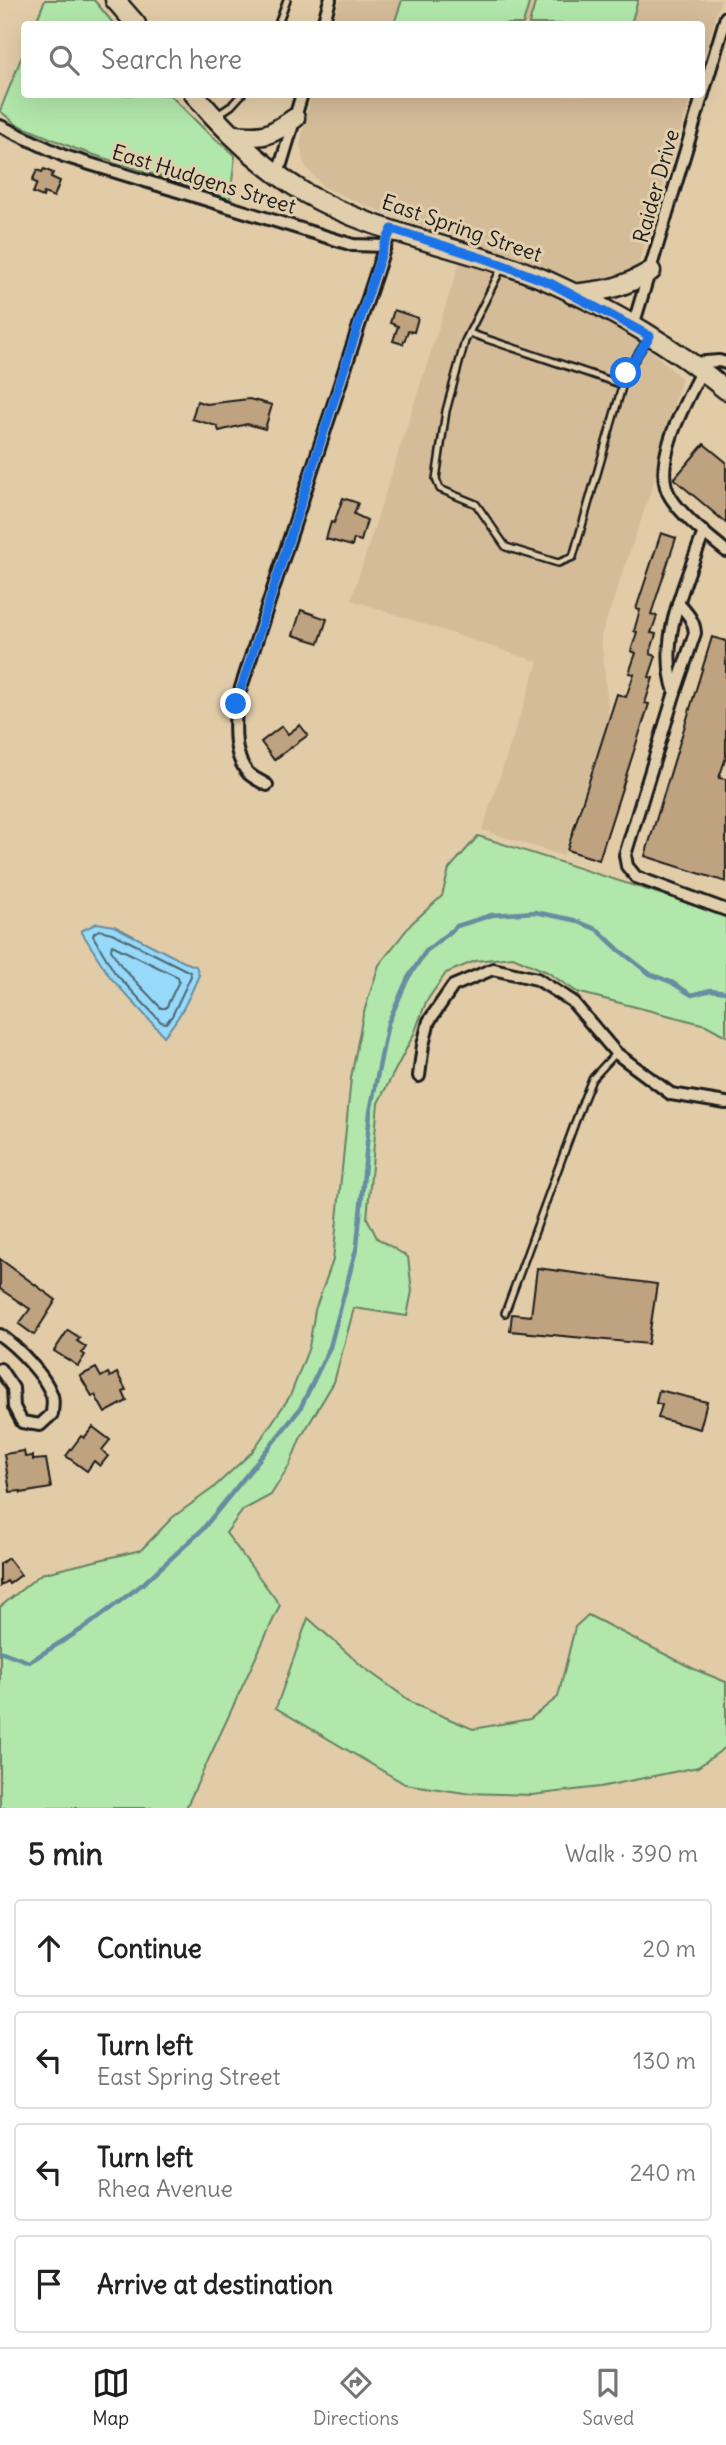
<!DOCTYPE html>
<html lang="en">
<head>
<meta charset="utf-8">
<style>
  body { margin:0; font-family:Delius,sans-serif; background:#f2f2f2; color:#222 }
  .stop { position:absolute; width:21px; height:21px; margin:-16px; border:5px solid #1a73e8; border-radius:50%; background:#fff }
  .stop.end { background:#1a73e8; border-color:#fff; box-shadow:0 2px 7px #0008 }
  .list { margin:0; padding:0; list-style:none }
  h2 { display:flex; justify-content:space-between; align-items:center; height:91px; margin:0; padding:0 28px; font-size:30px }
  h2 small { font-size:23px; font-weight:400; color:#767676 }
  .list li { display:grid; grid-template-columns:46px 1fr auto; gap:21px; align-items:center; box-sizing:border-box; height:98px; margin:0 14px 14px; padding:0 14px; border:2px solid #e0e0e0; border-radius:7px }
  .list b { display:block; font-size:26px; white-space:nowrap }
  .list p { margin:0; font-size:23px; white-space:nowrap; color:#767676 }
  .list em { font-size:23px; font-style:normal; color:#767676 }
  .icon { flex:none; width:38px; height:38px; fill:none; stroke:currentColor; stroke-width:2; stroke-linecap:round; stroke-linejoin:round }
  .map { position:relative; flex:none; width:726px; height:1808px; overflow:hidden }
  .search { position:absolute; background:#fff; box-shadow:0 7px 28px #0002; left:21px; right:21px; top:21px; height:77px; display:flex; align-items:center; gap:18px; box-sizing:border-box; padding:0 24px; border-radius:7px; color:#767676; font-size:26px }
  .sheet { height:539px; background:#fff }
  nav { display:flex; justify-content:space-around; align-items:center; box-sizing:border-box; height:98px; border-top:2px solid #e0e0e0; background:#fff; font-size:19px; color:#767676 }
  nav a { display:grid; justify-items:center; gap:4px }
  nav .on { color:#1c1c1c }
  .map>svg:first-child { display:block }
</style>
</head>
<body>
<div class="map">
<svg width="726" height="1808" viewBox="0 0 726 1808">
  <rect width="100%" height="100%" fill="#e2cca8"/>
  <filter id="ink" filterUnits="userSpaceOnUse"><feTurbulence type="fractalNoise" baseFrequency=".0143" numOctaves="2"/><feDisplacementMap in="SourceGraphic" scale="14" xChannelSelector="R" yChannelSelector="G"/><feConvolveMatrix kernelMatrix="1 2 1 2 8 2 1 2 1" color-interpolation-filters="sRGB"/></filter>
  <g filter="url(#ink)">
    <!-- built -->
    <g fill="#d4bc99">
      <path d="M340,0H721L702,62V24H332Z"/>
      <path d="M311,95H692L636,271L603,286L581,283L533,263L366,206L322,186L304,164L300,144Z"/>
      <path d="M460,261L549,294L598,318L645,345L682,379L665,431L654,482L601,636L609,717L563,856L482,830L538,662L351,600Z"/>
    </g>
    <!-- green -->
    <g fill="#b1e7aa" stroke="#668263" stroke-width="2">
      <path d="M45,0H94L114,24H35Z"/>
      <path d="M402,0H530L523,24H394Z"/>
      <path d="M536,0H638L631,24H529Z"/>
      <path d="M24,51V94L170,95L204,129L235,156L230,199L76,149L16,124L0,111Z"/>
      <path d="M478,836L726,915V1036L706,1025L577,992L547,972L513,957L475,961L446,973L426,1002L414,1034L378,1103L367,1218L377,1238L408,1257L412,1291L407,1316L354,1308L334,1382L300,1439L290,1464L271,1495L243,1510L226,1533L280,1605L186,1808H0V1607L41,1574L141,1550L173,1517L212,1489L252,1452L290,1396L309,1347L315,1310L333,1260L351,1078L363,1015L379,965L412,923L442,896L449,869Z"/>
      <path d="M588,1615L694,1669L726,1682V1747L698,1767L600,1787L532,1795L465,1793L405,1784L276,1708L308,1618L363,1667L416,1705L473,1729L530,1719L558,1697L575,1627Z"/>
    </g>
    <!-- water -->
    <path fill="#97d9f9" stroke="#668da1" stroke-width="2" d="M97,923L114,926L184,962L196,966L199,975C189,998 180,1018 164,1036L110,977L81,931Z"/>
    <g fill="none" stroke-linecap="round" stroke-linejoin="round">
      <!-- shore -->
      <g stroke="#4d6874" stroke-width="2">
        <path d="M99,930L112,933L190,972L191,976L172,1016L166,1023L161,1022L115,973L93,936L94,933Z"/>
        <path d="M112,945L178,977L179,981L166,1008H161L122,967L111,950Z"/>
      </g>
      <!-- stream -->
      <path stroke="#668da1" stroke-width="4.5" d="M0,1651L29,1662L87,1626L144,1583L202,1530L300,1409L330,1347L357,1246L370,1112L388,1023L408,978L426,951L457,926L492,915L535,912L574,920L598,930L619,950L650,974L671,982L692,995L711,990L726,992"/>
    </g>
    <!-- building -->
    <g fill="#bfa280" stroke="#1c1c1c" stroke-width="2">
      <path d="M44,169L53,173L51,177L60,181L54,197L44,193L43,197L33,193L37,183L32,181L37,170L42,172Z"/>
      <path d="M394,310L418,318L414,332L408,331L403,344L393,341L398,326L390,323Z"/>
      <path d="M249,399L272,405L265,429L247,424L219,431L217,426L192,419L197,401L206,404Z"/>
      <path d="M704,444L726,462V523L674,479Z"/>
      <path d="M343,498L358,503L354,514L367,520L361,541L354,539L352,546L326,539L331,522L334,523Z"/>
      <path d="M661,533L676,538L651,614L657,616L651,633L656,634L650,654L656,656L649,677L653,678L645,703L649,704L599,860L567,850L617,694L626,697L634,674L629,673L636,653L631,651L637,632L634,631L640,610L636,609Z"/>
      <path d="M301,610L327,619L319,643L293,635Z"/>
      <path d="M712,637L726,641V757L719,778L726,779V882L645,856Z"/>
      <path d="M300,725L308,735L274,760L261,742L282,726L288,734Z"/>
      <path d="M0,1259L56,1300L34,1335L19,1324L30,1309L0,1289Z"/>
      <path d="M537,1268L657,1284L648,1344L510,1331L512,1314L531,1316Z"/>
      <path d="M68,1330L80,1338L77,1341L86,1347L82,1353L85,1355L78,1366L54,1351Z"/>
      <path d="M96,1368L101,1377L108,1373L110,1377L117,1373L126,1390L123,1392L127,1401L105,1413L95,1395L92,1396L80,1376Z"/>
      <path d="M659,1390L707,1402L700,1429L658,1418L662,1405L656,1403Z"/>
      <path d="M93,1427L110,1440L102,1450L108,1456L100,1466L94,1461L87,1471L66,1456L81,1436L84,1438Z"/>
      <path d="M24,1451L25,1457L33,1456V1460L46,1459L51,1488L21,1493V1491L10,1492L4,1454Z"/>
      <path d="M8,1558L21,1575L9,1584L7,1581L0,1586V1564Z"/>
    </g>
    <g fill="none" stroke-linecap="round" stroke-linejoin="round">
      <!-- service casing -->
      <g stroke="#1c1c1c" stroke-width="10">
        <g id="service">
          <path d="M278,24L287,0"/>
          <path d="M216,116L231,106L242,94"/>
          <path d="M502,267L465,341L446,411L436,479L440,489L476,504L506,547L558,563L573,557L626,373L647,340"/>
          <path d="M469,333L623,385"/>
          <path d="M505,1313L583,1101L592,1079L616,1053"/>
        </g>
      </g>
      <!-- minor casing -->
      <g stroke="#1c1c1c" stroke-width="16">
        <g id="minor">
          <path d="M323,24L330,0"/>
          <path d="M0,126L64,156L353,245L385,246L392,229"/>
          <path d="M278,174L302,94"/>
          <path d="M633,326L726,17"/>
          <path d="M692,363L719,361L726,363"/>
          <path d="M702,370C686,401 649,466 671,498C685,519 707,535 726,551"/>
          <path d="M704,532C686,582 657,638 675,692L625,855L627,866L636,877L726,910"/>
          <path d="M675,692L695,633C694,620 687,613 678,603"/>
          <path d="M267,785C262,782 253,778 248,773C232,755 235,725 236,703L385,246"/>
          <path d="M419,1076L423,1045L429,1021L453,986L493,969L537,979L572,1001L616,1053L671,1094L726,1103"/>
          <path d="M0,1335C17,1347 46,1376 52,1396C54,1401 52,1409 52,1414L40,1425L22,1422L14,1407L13,1388L0,1369"/>
        </g>
      </g>
      <!-- primary casing -->
      <g stroke="#1c1c1c" stroke-width="23">
        <g id="primary">
          <path d="M115,0L136,24"/>
          <path d="M194,94C225,131 264,168 305,193C378,236 472,248 550,282C612,310 674,347 726,390"/>
          <path d="M234,135C265,138 269,136 295,118"/>
          <path d="M572,294C608,290 620,289 651,271"/>
        </g>
      </g>
      <!-- service -->
      <use href="#service" stroke="#e1ceac" stroke-width="5"/>
      <!-- minor -->
      <use href="#minor" stroke="#e1ceac" stroke-width="10"/>
      <!-- primary -->
      <use href="#primary" stroke="#e1ceac" stroke-width="18"/>
    </g>
  </g>
  <g fill="none" stroke-linecap="round" stroke-linejoin="round" filter="url(#ink)">
    <!-- route -->
    <path stroke="#1a73e8" stroke-width="9" d="M236,704L384,246L392,229L498,263L550,283L650,336L626,373"/>
  </g>
  <g text-anchor="middle" dominant-baseline="central" stroke-width="6" stroke-linejoin="round" paint-order="stroke">
    <!-- street labels -->
    <g font-size="21" fill="#1c1c1c" stroke="#e1ceac">
      <text transform="translate(204 179) rotate(17)">East Hudgens Street</text>
      <text transform="translate(656 186) rotate(-74)">Raider Drive</text>
      <text transform="translate(462 228) rotate(19)">East Spring Street</text>
    </g>
  </g>
</svg>
<div class="stop" style="left:626px;top:373px"></div>
<div class="stop end" style="left:236px;top:704px"></div>
<div class="search"><svg class="icon" aria-label="search" viewBox="0 0 24 24"><circle cx="10" cy="10" r="6"/><path d="M15 15l6 6"/></svg>Search here</div>
</div>
<section class="sheet">
<h2>5 min<small>Walk · 390 m</small></h2>
<ul class="list">
<li><svg class="icon" aria-label="ahead" viewBox="0 0 24 24"><path d="M12 20V5M6 11l6-6 6 6"/></svg><div><b>Continue</b></div><em>20 m</em></li>
<li><svg class="icon" aria-label="left" viewBox="0 0 24 24"><path d="M17 20v-9H6M10 6l-5 5 5 5"/></svg><div><b>Turn left</b><p>East Spring Street</p></div><em>130 m</em></li>
<li><svg class="icon" aria-label="left" viewBox="0 0 24 24"><path d="M17 20v-9H6M10 6l-5 5 5 5"/></svg><div><b>Turn left</b><p>Rhea Avenue</p></div><em>240 m</em></li>
<li><svg class="icon" aria-label="arrive" viewBox="0 0 24 24"><path d="M6 21V4h12l-3 4 3 4H6"/></svg><div><b>Arrive at destination</b></div></li>
</ul>
</section>
<nav>
<a class="on"><svg class="icon" aria-label="map" viewBox="0 0 24 24"><path d="M3 6l6-2 6 2 6-2v14l-6 2-6-2-6 2zM9 4v14M15 6v14"/></svg>Map</a>
<a><svg class="icon" aria-label="directions" viewBox="0 0 24 24"><path d="M12 3l9 9-9 9-9-9zM9 14v-3h6M13 9l2 2-2 2"/></svg>Directions</a>
<a><svg class="icon" aria-label="saved" viewBox="0 0 24 24"><path d="M7 4h10v16l-5-4-5 4z"/></svg>Saved</a>
</nav>
</body>
</html>
